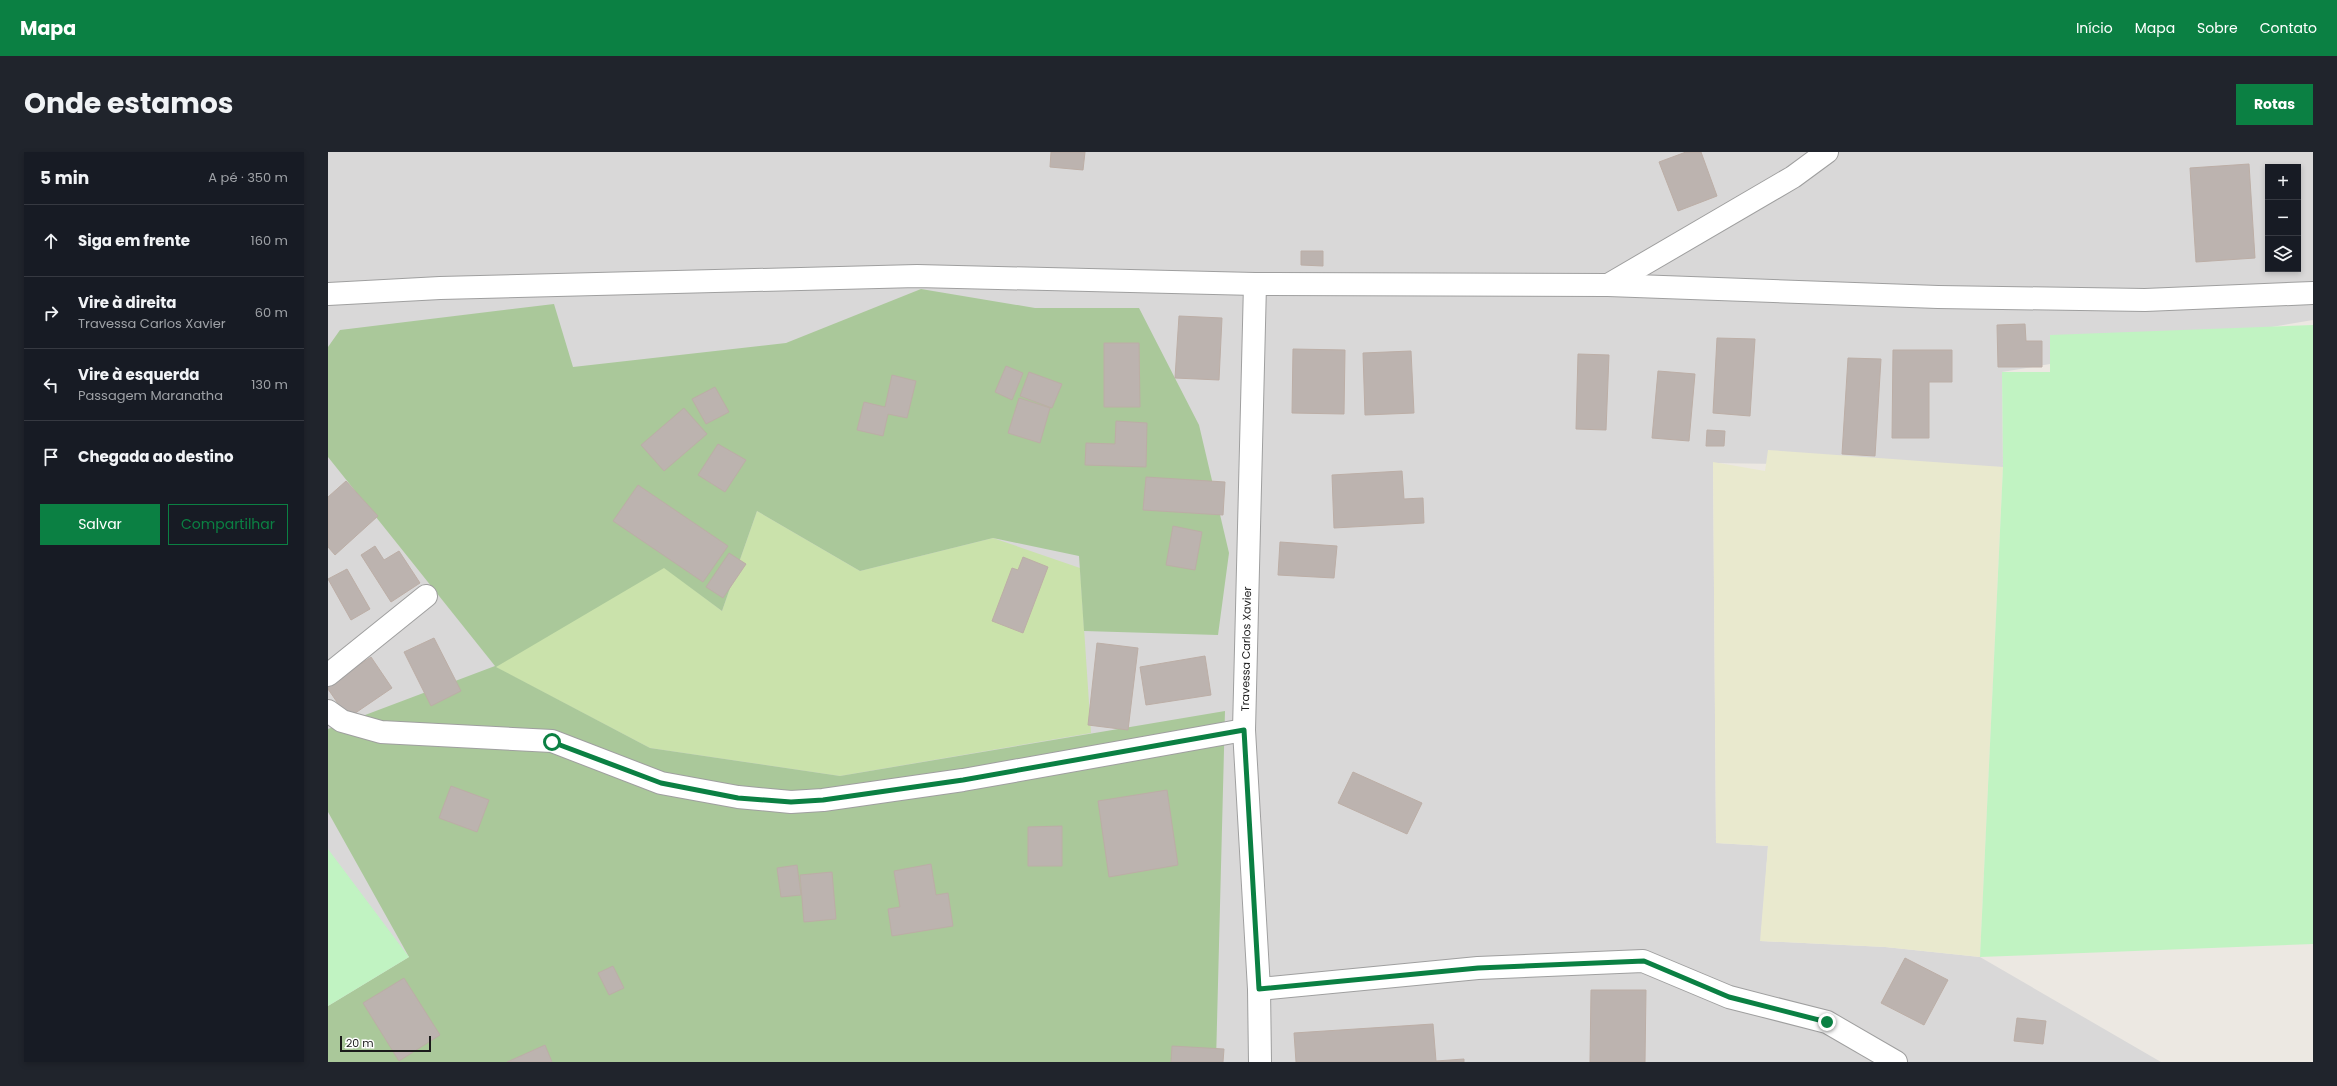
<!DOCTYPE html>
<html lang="pt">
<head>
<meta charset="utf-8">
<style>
  body { margin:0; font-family:Poppins,sans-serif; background:#20242c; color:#f1f3f6 }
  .controls { position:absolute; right:12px; top:12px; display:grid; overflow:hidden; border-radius:0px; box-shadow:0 2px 6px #0003 }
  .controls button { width:36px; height:36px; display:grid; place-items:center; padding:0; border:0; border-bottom:1px solid #363941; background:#171b24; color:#f1f3f6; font:20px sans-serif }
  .scale { position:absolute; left:12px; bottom:10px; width:91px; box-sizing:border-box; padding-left:4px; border:2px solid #1b1b1b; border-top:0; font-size:11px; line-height:14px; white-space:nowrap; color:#1b1b1b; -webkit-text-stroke:3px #fff; paint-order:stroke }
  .stop { position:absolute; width:12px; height:12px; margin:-9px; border:3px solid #0b8043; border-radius:50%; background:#fff }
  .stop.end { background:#0b8043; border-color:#fff; box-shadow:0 1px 4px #0008 }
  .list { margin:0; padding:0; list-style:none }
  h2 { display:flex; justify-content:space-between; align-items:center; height:52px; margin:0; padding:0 16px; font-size:17px }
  h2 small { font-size:13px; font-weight:400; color:#9ea1a6 }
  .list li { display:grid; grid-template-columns:26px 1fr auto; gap:12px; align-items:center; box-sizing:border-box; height:72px; padding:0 16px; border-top:1px solid #363941 }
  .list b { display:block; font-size:15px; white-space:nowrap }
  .list p { margin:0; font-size:13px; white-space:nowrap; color:#9ea1a6 }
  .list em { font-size:13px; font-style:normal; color:#9ea1a6 }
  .actions { display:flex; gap:8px; padding:12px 16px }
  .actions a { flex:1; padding:9px 0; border:1px solid #0b8043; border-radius:0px; text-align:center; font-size:14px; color:#0b8043 }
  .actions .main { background:#0b8043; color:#fff }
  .icon { flex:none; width:22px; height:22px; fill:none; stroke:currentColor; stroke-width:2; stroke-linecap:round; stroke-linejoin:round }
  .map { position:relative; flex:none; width:1985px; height:910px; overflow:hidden; border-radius:0px }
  header { display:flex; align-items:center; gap:24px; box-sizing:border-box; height:56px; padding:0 20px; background:#0b8043; color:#fff }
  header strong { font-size:19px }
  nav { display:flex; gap:22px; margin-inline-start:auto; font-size:14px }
  .intro { display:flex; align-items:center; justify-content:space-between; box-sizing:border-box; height:96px; padding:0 24px }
  h1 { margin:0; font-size:28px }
  .button { padding:10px 18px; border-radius:0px; background:#0b8043; color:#fff; font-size:14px; font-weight:700 }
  main { display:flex; gap:24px; padding:0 24px }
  aside { flex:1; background:#171b24; border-radius:0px; box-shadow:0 2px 6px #0003 }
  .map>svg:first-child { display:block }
</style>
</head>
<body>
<header>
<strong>Mapa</strong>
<nav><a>Início</a><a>Mapa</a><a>Sobre</a><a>Contato</a></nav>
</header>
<div class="intro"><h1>Onde estamos</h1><a class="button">Rotas</a></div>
<main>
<aside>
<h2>5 min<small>A pé · 350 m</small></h2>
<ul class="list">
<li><svg class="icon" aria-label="ahead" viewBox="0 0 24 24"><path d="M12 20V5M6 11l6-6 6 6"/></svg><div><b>Siga em frente</b></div><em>160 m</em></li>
<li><svg class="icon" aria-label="right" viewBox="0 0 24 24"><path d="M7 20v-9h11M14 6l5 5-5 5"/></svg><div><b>Vire à direita</b><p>Travessa Carlos Xavier</p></div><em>60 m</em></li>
<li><svg class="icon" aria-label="left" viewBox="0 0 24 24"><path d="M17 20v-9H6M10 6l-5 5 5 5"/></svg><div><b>Vire à esquerda</b><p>Passagem Maranatha</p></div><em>130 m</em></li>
<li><svg class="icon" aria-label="arrive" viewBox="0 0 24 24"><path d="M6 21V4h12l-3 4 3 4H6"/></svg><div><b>Chegada ao destino</b></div></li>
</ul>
<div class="actions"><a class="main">Salvar</a><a>Compartilhar</a></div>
</aside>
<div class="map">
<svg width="1985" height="910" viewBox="0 0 1985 910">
  <rect width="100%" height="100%" fill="#ece8e2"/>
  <!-- residential -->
  <path fill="#d9d8d8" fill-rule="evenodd" d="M0,0H1985V168L1674,220L1675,315L1385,311L1388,691L1440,694L1433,789L1557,795L1652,805L1833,910H0ZM1940,15H1970V117H1940Z"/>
  <!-- farmland -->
  <path fill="#e9e9ce" d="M1440,298L1675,315L1652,805L1557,795L1432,789L1440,694L1388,691L1385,310L1437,319Z"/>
  <!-- grass -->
  <path fill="#cae2ab" d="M429,359L532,419L665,386L752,416L763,581L512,624L322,596L167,515L336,415L394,459Z"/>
  <!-- forest -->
  <path fill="#aac89a" d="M593,137L707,156H811L871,273L901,401L890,483L756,479L751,404L665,386L532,419L429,359L394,459L336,416L168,515L322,596L512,624L897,559L888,910H0V854L81,805L0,660V577L167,514L0,305V195L12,178L226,152L245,215L458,191Z"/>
  <!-- park -->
  <g fill="#c1f3c2">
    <path d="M1985,173V792L1652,805L1675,315L1674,220H1722V183Z"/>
    <path d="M0,697L81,805L0,854Z"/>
  </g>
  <!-- building -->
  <g fill="#bcb3af" stroke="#bcaea6">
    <path d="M723,0H757L755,18L722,15Z"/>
    <path d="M1358,0H1373L1389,44L1350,59L1331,10Z"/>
    <path d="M1921,12L1927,106L1868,110L1862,16Z"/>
    <path d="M973,99H995V114L973,113Z"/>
    <path d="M851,164L894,166L891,228L847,226Z"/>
    <path d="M1697,172L1698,189H1714V215H1670L1669,173Z"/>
    <path d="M1389,186L1427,187L1422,264L1385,261Z"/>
    <path d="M776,191H811L812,255H776Z"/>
    <path d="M965,197L1017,198L1016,262L964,261Z"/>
    <path d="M1565,198H1624V230H1601V286H1564Z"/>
    <path d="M1083,199L1086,261L1037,263L1035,201Z"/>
    <path d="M1250,202L1281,203L1278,278L1248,277Z"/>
    <path d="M1520,206L1553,207L1547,304L1514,302Z"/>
    <path d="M678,214L695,221L684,248L667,240Z"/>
    <path d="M1330,219L1367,222L1361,289L1324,286Z"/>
    <path d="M701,220L734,232L724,256L692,244Z"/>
    <path d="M564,223L588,229L579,266L560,262L555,284L529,278L536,250L557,255Z"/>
    <path d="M387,235L401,260L378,272L364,247Z"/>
    <path d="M691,246L722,256L712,291L680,281Z"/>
    <path d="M356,256L379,282L336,319L313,293Z"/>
    <path d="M788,269L819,271L818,315L757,313L758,291L787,292Z"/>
    <path d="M1379,278L1397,279L1396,294H1378Z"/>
    <path d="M390,292L418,308L397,340L370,323Z"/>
    <path d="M1074,319L1076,347L1095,346L1096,371L1006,376L1004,323Z"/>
    <path d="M818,325L897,330L895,363L815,358Z"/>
    <path d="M18,329L50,364L7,403L0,395V345Z"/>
    <path d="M310,333L400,394L375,430L285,369Z"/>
    <path d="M845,374L874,380L867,418L838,413Z"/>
    <path d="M952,390L1009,394L1006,426L950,423Z"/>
    <path d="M47,394L56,408L71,399L92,431L63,450L33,403Z"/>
    <path d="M401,401L418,412L395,446L378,435Z"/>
    <path d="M695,405L720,415L695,481L664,469L684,416L690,418Z"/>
    <path d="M19,417L42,457L23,468L0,427Z"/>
    <path d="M106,486L133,539L103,554L76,500Z"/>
    <path d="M769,491L810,496L800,578L760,573Z"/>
    <path d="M877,504L883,543L818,553L812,515Z"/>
    <path d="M43,505L64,536L20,566L0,537V534Z"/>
    <path d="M1025,620L1094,651L1079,682L1010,651Z"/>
    <path d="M123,634L161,648L149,680L111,666Z"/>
    <path d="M839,638L850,713L781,725L770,649Z"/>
    <path d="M734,674V714H700V675Z"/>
    <path d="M603,712L608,743L620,741L625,774L564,784L560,757L572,755L566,719Z"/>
    <path d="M469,713L473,743L453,745L449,716Z"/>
    <path d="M504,720L508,767L476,770L472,723Z"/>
    <path d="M1577,806L1620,828L1596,873L1553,851Z"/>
    <path d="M285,814L296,836L281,843L270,821Z"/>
    <path d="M76,826L112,883L71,909L35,851Z"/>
    <path d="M1263,838H1318L1317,910H1262Z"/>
    <path d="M1689,866L1718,869L1715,892L1686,889Z"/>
    <path d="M1105,872L1108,909L1136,907V910H968L966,881Z"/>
    <path d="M217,893L224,910H179Z"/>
    <path d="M844,894L896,897L895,910H843Z"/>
  </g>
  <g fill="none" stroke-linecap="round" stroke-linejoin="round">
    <!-- street casing -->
    <g stroke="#9f9f9f" stroke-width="24">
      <g id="street">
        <path d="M927,132L916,578L931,837L932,910"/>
        <path d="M1280,133L1465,25L1499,0"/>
        <path d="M0,142L112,136L589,124L927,132L1280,133L1610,145L1817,148L1985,141"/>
        <path d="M0,523L98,444"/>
        <path d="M0,559L14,569L53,580L224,589L333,631L410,645L463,650L495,648L635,628L916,578"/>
        <path d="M931,837L1150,816L1315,809L1401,845L1499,870L1568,910"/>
      </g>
    </g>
    <!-- street -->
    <use href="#street" stroke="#fff" stroke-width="22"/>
  </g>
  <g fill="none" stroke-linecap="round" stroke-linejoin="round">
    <!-- route -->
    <path stroke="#0b8043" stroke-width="5" d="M224,590L333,631L410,646L463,650L495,648L635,628L916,578L931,837L1150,816L1316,809L1401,845L1499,870"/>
  </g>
  <g text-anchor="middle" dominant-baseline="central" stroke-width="3" stroke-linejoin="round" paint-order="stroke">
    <!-- street labels -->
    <g font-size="11" fill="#1b1b1b" stroke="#fff">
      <text transform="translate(918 497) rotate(-89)">Travessa Carlos Xavier</text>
    </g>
  </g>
</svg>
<div class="controls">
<button>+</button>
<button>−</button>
<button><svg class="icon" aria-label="layers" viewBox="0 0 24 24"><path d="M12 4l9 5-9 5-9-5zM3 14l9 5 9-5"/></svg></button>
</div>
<div class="scale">20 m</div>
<div class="stop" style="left:224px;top:590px"></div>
<div class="stop end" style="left:1499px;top:870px"></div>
</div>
</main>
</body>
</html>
